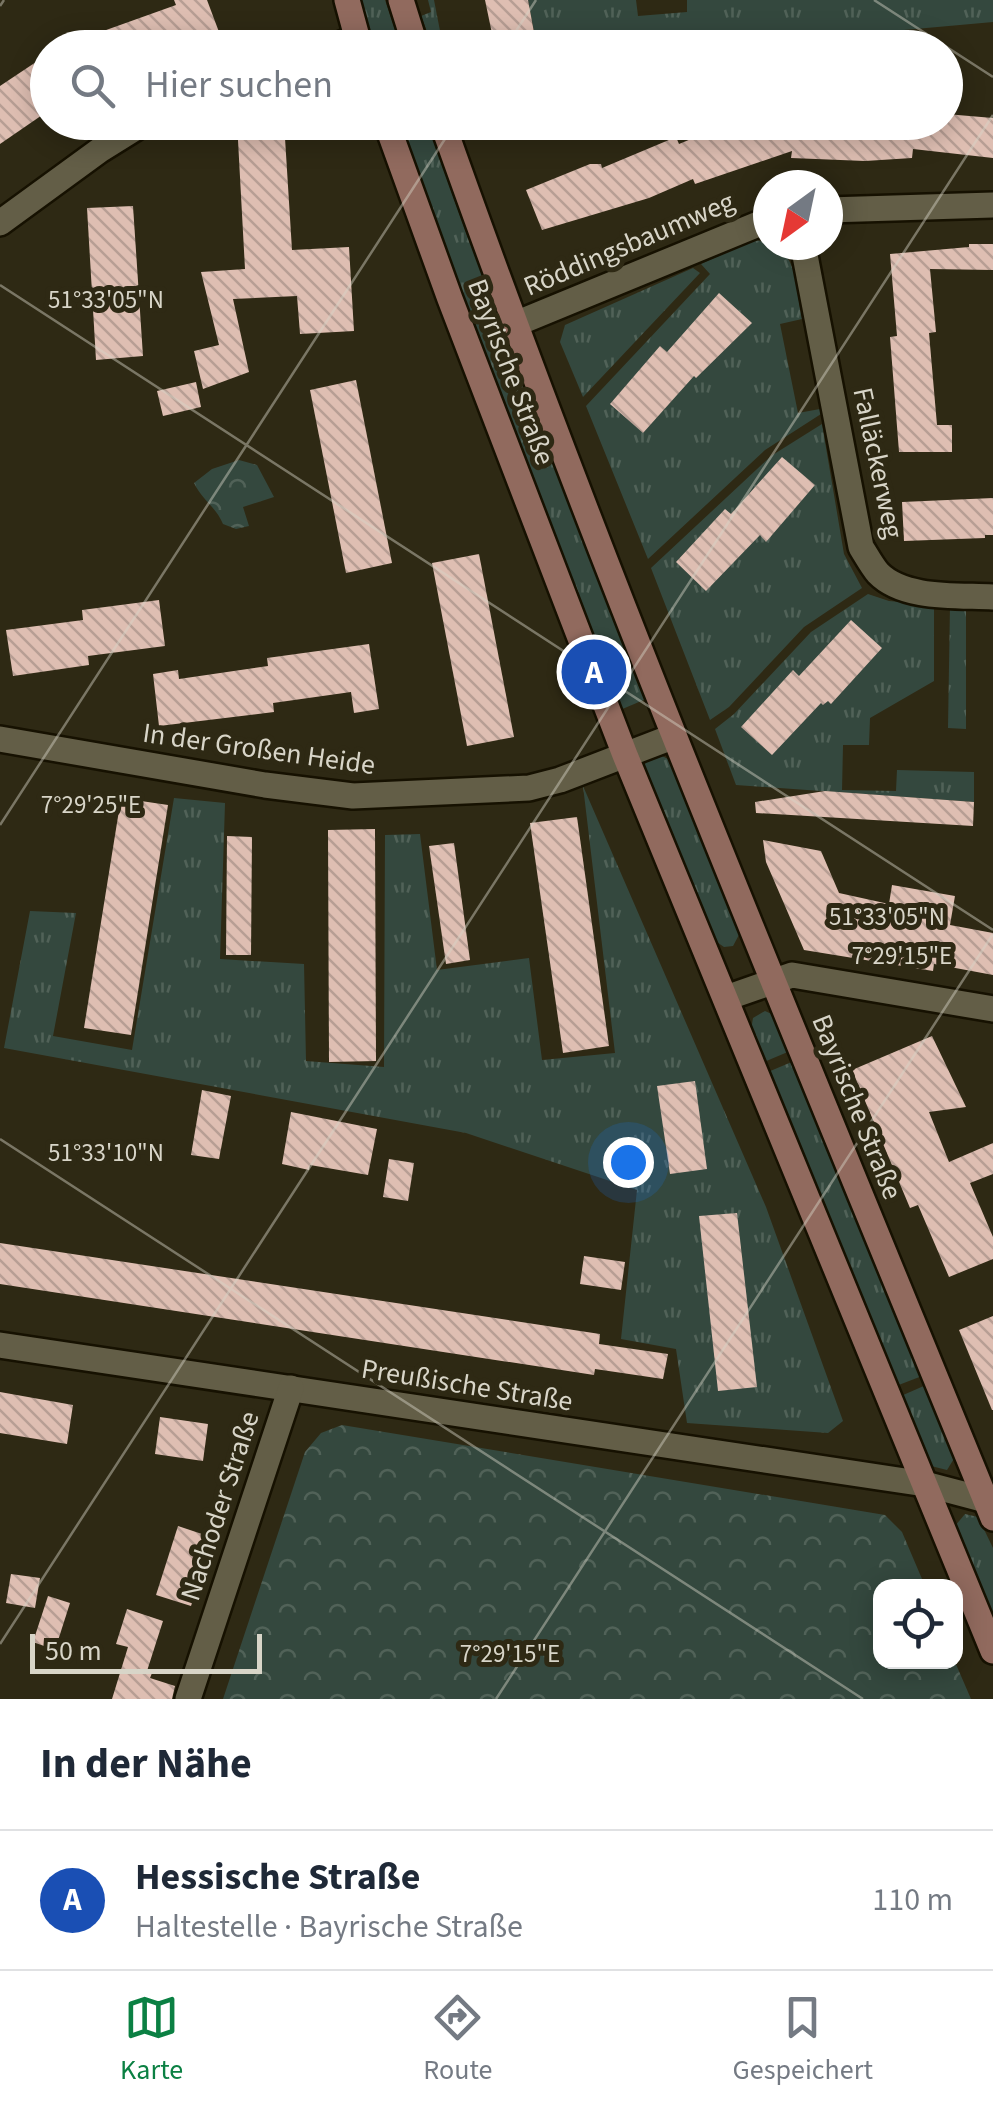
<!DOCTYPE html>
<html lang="de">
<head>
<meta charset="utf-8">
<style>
  body { margin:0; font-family:"Source Sans 3",sans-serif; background:#f2f2f3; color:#1f2937 }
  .controls { position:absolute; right:30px; bottom:30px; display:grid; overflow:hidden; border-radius:20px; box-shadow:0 5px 25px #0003 }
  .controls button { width:90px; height:90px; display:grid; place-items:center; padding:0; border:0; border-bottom:2px solid #e0e1e3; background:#fff; color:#1f2937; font:50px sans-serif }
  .compass { position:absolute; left:753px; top:170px; width:90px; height:90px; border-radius:50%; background:#fff; box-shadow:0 5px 25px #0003; rotate:213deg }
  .scale { position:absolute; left:30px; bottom:25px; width:232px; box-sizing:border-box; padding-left:10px; border:5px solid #d8d5c8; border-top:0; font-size:28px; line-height:35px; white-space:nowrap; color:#d8d5c8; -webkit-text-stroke:8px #2e2914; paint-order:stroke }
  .you { position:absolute; left:628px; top:1162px; width:35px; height:35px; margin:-25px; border:8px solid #fff; border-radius:50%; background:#1a73e8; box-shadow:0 0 0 15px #1a73e833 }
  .badge { display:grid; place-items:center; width:65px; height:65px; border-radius:50%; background:#0b8043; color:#fff; font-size:32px; font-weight:700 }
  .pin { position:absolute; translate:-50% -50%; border:5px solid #fff; box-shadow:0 2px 10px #0006 }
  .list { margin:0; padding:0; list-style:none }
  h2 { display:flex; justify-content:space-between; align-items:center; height:130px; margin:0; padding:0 40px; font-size:42px }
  h2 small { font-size:32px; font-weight:400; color:#747a83 }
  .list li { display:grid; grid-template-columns:65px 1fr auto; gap:30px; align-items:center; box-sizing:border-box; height:140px; padding:0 40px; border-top:2px solid #e0e1e3 }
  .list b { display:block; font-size:38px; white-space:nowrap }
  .list p { margin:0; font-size:32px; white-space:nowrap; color:#747a83 }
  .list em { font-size:32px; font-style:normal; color:#747a83 }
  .icon { flex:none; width:55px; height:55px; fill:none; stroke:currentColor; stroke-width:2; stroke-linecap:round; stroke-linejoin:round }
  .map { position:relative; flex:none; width:993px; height:1699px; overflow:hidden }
  .search { position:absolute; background:#fff; box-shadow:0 5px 25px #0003; left:30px; right:30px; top:30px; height:110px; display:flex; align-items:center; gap:25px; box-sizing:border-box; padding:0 35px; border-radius:55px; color:#747a83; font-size:38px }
  .sheet { height:270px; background:#fff }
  nav { display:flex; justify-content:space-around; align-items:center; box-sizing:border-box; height:140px; border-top:2px solid #e0e1e3; background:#fff; font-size:28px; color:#747a83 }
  nav a { display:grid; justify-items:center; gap:5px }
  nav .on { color:#0b8043 }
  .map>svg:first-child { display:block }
</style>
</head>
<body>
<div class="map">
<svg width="993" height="1699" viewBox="0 0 993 1699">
  <defs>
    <pattern id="grass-tufts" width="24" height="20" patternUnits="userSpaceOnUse" patternTransform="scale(2.5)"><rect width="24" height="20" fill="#34483e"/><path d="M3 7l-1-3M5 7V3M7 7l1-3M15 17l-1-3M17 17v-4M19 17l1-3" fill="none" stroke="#516258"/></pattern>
    <pattern id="park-crowns" width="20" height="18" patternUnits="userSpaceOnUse" patternTransform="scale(2.5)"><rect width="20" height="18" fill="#34483e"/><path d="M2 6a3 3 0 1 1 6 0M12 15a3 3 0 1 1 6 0" fill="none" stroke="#516258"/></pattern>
    <pattern id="building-back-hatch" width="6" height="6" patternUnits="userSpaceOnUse" patternTransform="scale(2.5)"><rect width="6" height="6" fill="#debeb2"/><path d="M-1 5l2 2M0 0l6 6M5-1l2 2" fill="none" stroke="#b79e94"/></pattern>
  </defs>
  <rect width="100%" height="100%" fill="#2e2914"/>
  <!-- grass -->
  <g fill="url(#grass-tufts)">
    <path d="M356,0H385L401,47H371Z"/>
    <path d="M428,0H434L441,36L433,47L421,16L431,12Z"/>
    <path d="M528,0H636L638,16L687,12V0H993V22L714,47L511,48L536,42Z"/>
    <path d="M396,123H427L465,230L646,699L620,710Z"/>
    <path d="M754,240C799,246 794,279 802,319L780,324L798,413L820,409L821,414L765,450L648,559L586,406L710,274L701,264Z"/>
    <path d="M693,268L700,273L583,397L560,342L565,325Z"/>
    <path d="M822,424L844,554L862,588L804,627L729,707L710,720L651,568L771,456Z"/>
    <path d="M868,594L889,601L934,605V681L870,718L869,745H843L842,790L896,791L897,770L974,772V802L736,785L715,729L734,714L811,632Z"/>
    <path d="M950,606H966V729L948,728Z"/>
    <path d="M658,754L672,761L741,931L733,946L724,947L714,940L646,774L644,766L648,758Z"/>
    <path d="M583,786L766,1207L843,1421L828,1433L687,1423L676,1349L621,1339L637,1190L466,1133L4,1048L30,911L76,913L53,1036L132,1050L174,798L225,803L220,959L304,964L306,1061L384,1067L385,835L420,834L437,970L529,958L542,1060L615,1053Z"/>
    <path d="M765,1011L776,1016L790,1051L764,1062L751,1030L753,1018Z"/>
    <path d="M794,1061L922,1376L896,1386L768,1072Z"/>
    <path d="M926,1385L955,1457L947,1470L931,1466L901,1396Z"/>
    <path d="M965,1514L978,1517L993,1548V1623L956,1532L955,1526Z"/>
  </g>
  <!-- park -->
  <g fill="url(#park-crowns)">
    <path d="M239,460L257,465L274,497L243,507L249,526L236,529L223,524C216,507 202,500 194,483L212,469Z"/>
    <path d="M342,1425L885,1515L902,1532L925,1586H880V1662H955L971,1699H223L305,1452L321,1433Z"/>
  </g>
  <!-- building -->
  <g fill="url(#building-back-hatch)">
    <path d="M174,0H207L219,32L180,48H67V44L176,5Z"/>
    <path d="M485,0H528L536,43L495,48Z"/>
    <path d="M48,54V111L0,144V86Z"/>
    <path d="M946,114L993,118V158L913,149L912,158L865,161L791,158L792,151L695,184L693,179L649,198L542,230L526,190L590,164H601L602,168L676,137L679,144L732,122H946Z"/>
    <path d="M237,122H284L292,250L349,247L354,331L300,334L297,296L233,299L249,372L203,389L194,351L219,345L201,272L245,269Z"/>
    <path d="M133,206L143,356L96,360L87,208Z"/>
    <path d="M969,244H993V270L930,269L936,332L929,333L937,425H952V452H899L890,337L897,336L890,254L969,247Z"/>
    <path d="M719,293L752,323L696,378L694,376L643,433L610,404L660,346L667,352Z"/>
    <path d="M356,380L392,563L346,573L310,390Z"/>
    <path d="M196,382L201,407L163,416L157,391Z"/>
    <path d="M782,457L815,485L766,542L760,535L706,591L676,562L725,509L731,514Z"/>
    <path d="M993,498V535H985V538L904,541L902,502Z"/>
    <path d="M479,554L514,737L467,746L432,563Z"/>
    <path d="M159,600L165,646L88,656L89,665L13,676L6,630L83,620L82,610Z"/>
    <path d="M851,620L882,648L831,704L828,701L823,705L821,703L772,755L741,727L793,670L799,676Z"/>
    <path d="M369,644L379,709L354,713L351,692L273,703L274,712L159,726L153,674L178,670L179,679L268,666L267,658Z"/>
    <path d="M825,791L974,802L973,826L756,813L755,802Z"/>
    <path d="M121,798L168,805L131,1035L84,1028Z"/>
    <path d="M577,817L609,1046L563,1053L530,823Z"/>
    <path d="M375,829L376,1061L329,1062L328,830Z"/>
    <path d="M227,836L252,837L251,955H226Z"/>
    <path d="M763,840L821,851L839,893L889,904L892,885L955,896L950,925L993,933V975L934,964L933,971L804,950L766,862Z"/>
    <path d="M454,843L470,960L446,964L429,846Z"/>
    <path d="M932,1036L966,1107L929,1112L949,1162L993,1143V1174L970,1183L993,1237V1259L949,1277L918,1205L910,1208L852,1070Z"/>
    <path d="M695,1081L707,1169L670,1174L657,1086Z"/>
    <path d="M202,1090L231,1096L219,1159L191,1155Z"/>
    <path d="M291,1112L377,1129L368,1175L310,1165L309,1170L282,1164Z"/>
    <path d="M389,1159L414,1163L408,1201L383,1197Z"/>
    <path d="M737,1213L757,1387L718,1391L699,1216Z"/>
    <path d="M0,1243L600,1334L599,1344L668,1354L663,1379L595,1369L594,1375L0,1284Z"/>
    <path d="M584,1256L625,1262L621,1290L580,1284Z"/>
    <path d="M993,1316V1410H992L959,1330Z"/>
    <path d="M0,1392L73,1405L67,1444L0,1433Z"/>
    <path d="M160,1417L208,1424L203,1461L155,1454Z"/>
    <path d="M178,1526L214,1538L191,1606L156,1595Z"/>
    <path d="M11,1574L40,1578L35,1608L6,1603Z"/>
    <path d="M48,1596L70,1603L55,1650L33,1642Z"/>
    <path d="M127,1609L163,1621L147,1671L152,1673L150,1678L175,1686L172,1699H112L128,1647L116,1644Z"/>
  </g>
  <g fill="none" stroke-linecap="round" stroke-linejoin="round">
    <!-- street casing -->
    <g stroke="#161101" stroke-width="30">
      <g id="street">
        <path d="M333,48L357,37"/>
        <path d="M828,210L993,205"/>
        <path d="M0,223L100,150L145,122"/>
        <path d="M803,245L861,547C866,555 872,566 878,573C904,600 959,595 993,597"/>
        <path d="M513,325L768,220"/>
        <path d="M0,739L265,785L353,796L529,788L560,780L672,737"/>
        <path d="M726,998L792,975L993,1009"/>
        <path d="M0,1345L925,1484L993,1502"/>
        <path d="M188,1699L291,1388"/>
      </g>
    </g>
    <!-- secondary casing -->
    <g stroke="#161101" stroke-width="30">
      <g id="secondary">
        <path d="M347,0L360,48"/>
        <path d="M401,0L416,48"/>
        <path d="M386,122L450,299L625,755L993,1651"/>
        <path d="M442,122C609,594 804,1055 993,1518"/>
      </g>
    </g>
    <!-- street -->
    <use href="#street" stroke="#635e47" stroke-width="25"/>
    <!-- secondary -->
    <use href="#secondary" stroke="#916a5e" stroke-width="25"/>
  </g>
  <!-- ticks -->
  <path fill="none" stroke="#d8d5c8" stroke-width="2.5" stroke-opacity="0.45" d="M874,0L993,77M0,6L4,0M505,48L536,0M0,285L993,930M0,825L456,122M0,1139L863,1699M0,1644L993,115M496,1699L993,934"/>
  <g text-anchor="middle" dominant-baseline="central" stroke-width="10" stroke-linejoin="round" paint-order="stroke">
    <!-- street labels -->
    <g font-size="28" fill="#d8d5c8" stroke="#2e2914">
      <text transform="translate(629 244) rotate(-23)">Röddingsbaumweg</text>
      <text transform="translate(511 372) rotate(69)">Bayrische Straße</text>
      <text transform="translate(878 463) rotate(78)">Falläckerweg</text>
      <text transform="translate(259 749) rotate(8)">In der Großen Heide</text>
      <text transform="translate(857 1107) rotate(68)">Bayrische Straße</text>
      <text transform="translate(467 1385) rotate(9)">Preußische Straße</text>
      <text transform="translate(220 1506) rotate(-72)">Nachoder Straße</text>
    </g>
  </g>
  <g font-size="25" text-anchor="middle" fill="#d8d5c8" stroke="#2e2914" stroke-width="10" stroke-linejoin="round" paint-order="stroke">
    <text x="106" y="308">51°33'05"N</text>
    <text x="91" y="813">7°29'25"E</text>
    <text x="887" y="925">51°33'05"N</text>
    <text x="902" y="964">7°29'15"E</text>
    <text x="106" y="1161">51°33'10"N</text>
    <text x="510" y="1662">7°29'15"E</text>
  </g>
</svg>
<div class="controls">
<button><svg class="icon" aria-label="locate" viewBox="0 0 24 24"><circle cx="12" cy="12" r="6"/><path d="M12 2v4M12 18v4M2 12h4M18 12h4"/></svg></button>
</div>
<svg class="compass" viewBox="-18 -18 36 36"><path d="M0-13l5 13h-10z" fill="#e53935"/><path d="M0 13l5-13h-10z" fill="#747a83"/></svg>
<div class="scale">50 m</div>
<div class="you"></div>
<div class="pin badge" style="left:594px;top:672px;background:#1a4fb4">A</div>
<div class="search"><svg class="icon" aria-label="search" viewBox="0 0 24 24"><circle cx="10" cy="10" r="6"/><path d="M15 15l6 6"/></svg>Hier suchen</div>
</div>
<section class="sheet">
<h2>In der Nähe<small></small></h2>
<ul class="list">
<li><span class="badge" style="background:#1a4fb4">A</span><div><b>Hessische Straße</b><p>Haltestelle · Bayrische Straße</p></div><em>110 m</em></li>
</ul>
</section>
<nav>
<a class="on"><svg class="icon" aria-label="map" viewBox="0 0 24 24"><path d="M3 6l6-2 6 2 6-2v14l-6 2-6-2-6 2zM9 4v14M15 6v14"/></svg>Karte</a>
<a><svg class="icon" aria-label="directions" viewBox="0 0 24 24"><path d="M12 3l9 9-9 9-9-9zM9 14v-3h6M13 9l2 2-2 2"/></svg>Route</a>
<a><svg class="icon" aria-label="saved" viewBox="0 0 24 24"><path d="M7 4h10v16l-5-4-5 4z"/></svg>Gespeichert</a>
</nav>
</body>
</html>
